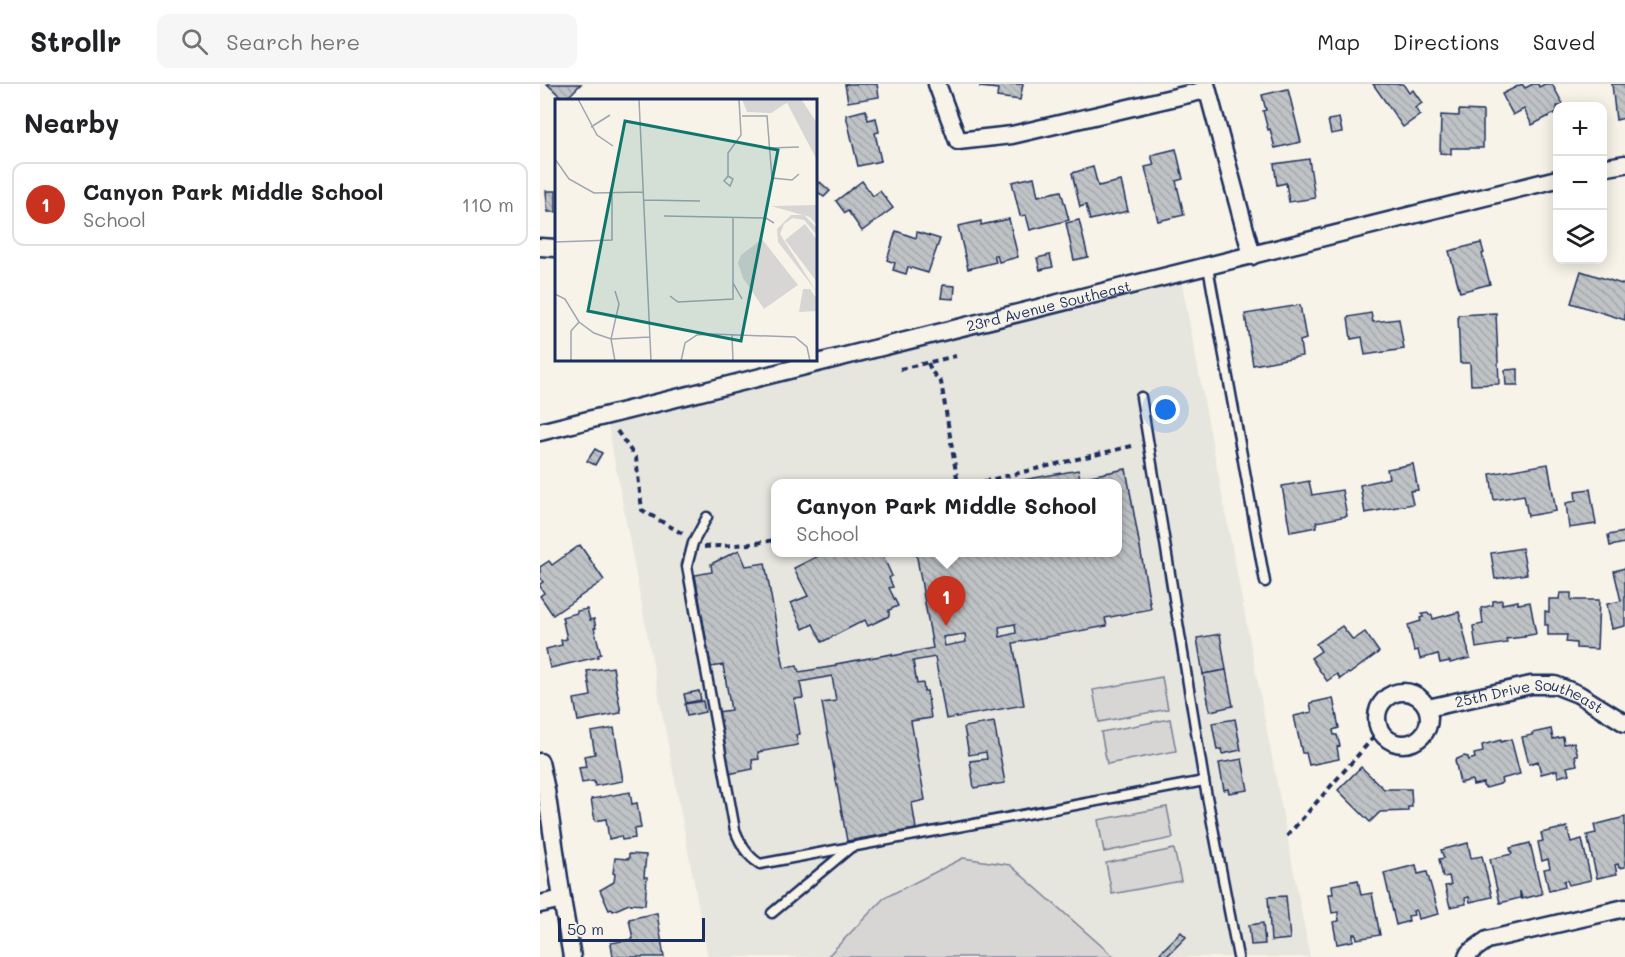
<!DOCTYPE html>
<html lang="en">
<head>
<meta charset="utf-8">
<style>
  body { margin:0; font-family:Mali,sans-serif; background:#f6f6f6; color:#202124 }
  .controls { position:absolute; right:18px; top:18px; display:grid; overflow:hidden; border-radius:12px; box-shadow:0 3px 15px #0003 }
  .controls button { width:54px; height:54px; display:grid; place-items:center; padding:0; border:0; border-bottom:2px solid #e0e0e0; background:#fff; color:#202124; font:30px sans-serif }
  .scale { position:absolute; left:18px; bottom:15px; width:147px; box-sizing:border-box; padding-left:6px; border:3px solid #1b2f5e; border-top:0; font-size:16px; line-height:21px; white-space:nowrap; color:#1b2f5e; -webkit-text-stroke:4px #f7f3e8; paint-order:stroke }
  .you { position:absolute; left:626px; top:326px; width:21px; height:21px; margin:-15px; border:4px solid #fff; border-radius:50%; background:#1a73e8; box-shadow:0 0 0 9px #1a73e833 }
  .badge { display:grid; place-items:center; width:39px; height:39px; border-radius:50%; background:#c8321e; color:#fff; font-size:20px; font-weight:700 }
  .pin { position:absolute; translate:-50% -50px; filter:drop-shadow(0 2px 3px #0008) }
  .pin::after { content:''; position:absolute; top:32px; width:21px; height:18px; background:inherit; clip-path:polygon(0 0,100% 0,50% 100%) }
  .popup { position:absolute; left:231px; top:395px; width:351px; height:78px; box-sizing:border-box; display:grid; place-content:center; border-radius:12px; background:#fff; filter:drop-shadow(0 2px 4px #0005); font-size:20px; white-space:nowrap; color:#757577 }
  .popup b { font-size:22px; color:#202124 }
  .popup::after { content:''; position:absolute; left:50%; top:100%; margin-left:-12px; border:12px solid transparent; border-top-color:#fff }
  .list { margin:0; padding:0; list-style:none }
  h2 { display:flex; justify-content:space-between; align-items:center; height:78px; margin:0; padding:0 24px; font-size:26px }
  h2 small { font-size:20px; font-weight:400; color:#757577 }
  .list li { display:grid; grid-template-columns:39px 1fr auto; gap:18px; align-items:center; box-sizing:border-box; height:84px; margin:0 12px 12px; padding:0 12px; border:2px solid #e0e0e0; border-radius:12px }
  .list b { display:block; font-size:22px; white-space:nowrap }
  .list p { margin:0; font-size:20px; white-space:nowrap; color:#757577 }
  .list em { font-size:20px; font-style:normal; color:#757577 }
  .icon { flex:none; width:33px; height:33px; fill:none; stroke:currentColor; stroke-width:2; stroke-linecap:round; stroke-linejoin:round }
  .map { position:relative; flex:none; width:1085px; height:873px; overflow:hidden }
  header { display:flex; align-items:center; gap:36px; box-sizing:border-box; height:84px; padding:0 30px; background:#fff; border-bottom:2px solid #e0e0e0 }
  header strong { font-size:28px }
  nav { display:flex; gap:33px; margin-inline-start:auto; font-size:21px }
  .search { width:420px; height:54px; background:#f6f6f6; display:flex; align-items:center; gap:15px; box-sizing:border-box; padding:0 21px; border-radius:12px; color:#757577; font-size:22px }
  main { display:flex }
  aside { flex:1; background:#fff }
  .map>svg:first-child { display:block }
</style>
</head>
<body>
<header>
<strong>Strollr</strong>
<div class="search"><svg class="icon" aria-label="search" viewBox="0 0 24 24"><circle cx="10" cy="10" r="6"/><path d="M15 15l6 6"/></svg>Search here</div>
<nav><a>Map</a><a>Directions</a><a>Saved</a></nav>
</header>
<main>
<aside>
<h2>Nearby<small></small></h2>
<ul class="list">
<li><span class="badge">1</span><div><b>Canyon Park Middle School</b><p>School</p></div><em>110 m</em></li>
</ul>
</aside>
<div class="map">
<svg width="1085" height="873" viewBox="0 0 1085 873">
  <defs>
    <pattern id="building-back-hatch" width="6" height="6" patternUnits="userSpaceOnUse" patternTransform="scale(1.5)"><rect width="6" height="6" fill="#c0c3c5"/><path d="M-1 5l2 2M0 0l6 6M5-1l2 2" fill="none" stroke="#a4a8ac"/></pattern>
  </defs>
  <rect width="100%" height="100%" fill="#f7f3e8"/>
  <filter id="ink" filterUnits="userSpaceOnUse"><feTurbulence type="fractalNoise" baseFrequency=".0167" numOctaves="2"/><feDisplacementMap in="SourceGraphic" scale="12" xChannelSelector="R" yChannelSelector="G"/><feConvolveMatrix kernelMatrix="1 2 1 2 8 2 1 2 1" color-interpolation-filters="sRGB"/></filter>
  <g filter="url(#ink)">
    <!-- built -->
    <path fill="#e6e5de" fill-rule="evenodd" d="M640,190L770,873H168L66,331ZM235,400H577V468H235Z"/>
    <!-- garden -->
    <g fill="#d7d6d4" stroke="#798299" stroke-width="1.5">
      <path d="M622,593L628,625L559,638L553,606Z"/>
      <path d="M630,635L636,667L567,680L561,648Z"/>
      <path d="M627,723L633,754L564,768L558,736Z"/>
      <path d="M634,765L641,797L572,810L566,779Z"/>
      <path d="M423,774L470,781L574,873H287L344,814Z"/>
    </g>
    <!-- building -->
    <g fill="url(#building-back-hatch)" stroke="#1b2f5e" stroke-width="1.5" fill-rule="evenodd">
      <path d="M7,0H41L25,16H24Z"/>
      <path d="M305,0H337L339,13L308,18Z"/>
      <path d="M440,0H483L480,16L457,13L458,5L440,3Z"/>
      <path d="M833,0H863L869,9L873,6L882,19L875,24L880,31L863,43Z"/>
      <path d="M982,0L985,4L993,0H998L999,3L1005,0H1012L1024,22H1017V28L992,41L984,25L973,31L962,10Z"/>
      <path d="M1072,0H1085V34L1076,36Z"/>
      <path d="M748,5L761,58L735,64L730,45L728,46L723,27L726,26L722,11Z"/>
      <path d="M326,26L328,36L336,34L339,48L335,49L341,77L318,82L306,31Z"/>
      <path d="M919,26L943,27V64H911V70L900,69L901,31L919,32Z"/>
      <path d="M799,34L802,48L791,50L788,36Z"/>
      <path d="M636,65L643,95L636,97L644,131L618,137L605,83L614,81L611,71Z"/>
      <path d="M769,75L775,114L749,118L746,99L737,101L734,80Z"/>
      <path d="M553,83L558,102L581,97L588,127L550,136L546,121L540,123L532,89Z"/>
      <path d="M494,93L498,112L521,107L529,136L490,146L486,131L480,132L472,98Z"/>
      <path d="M322,97L333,112L340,107L353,124L322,147L308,127L305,129L296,117Z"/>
      <path d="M280,98L290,107L284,113L276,107V103Z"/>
      <path d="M6,107H16V128H8Z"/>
      <path d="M469,135L478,173L459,178L457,171H454L456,178L428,185L418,142L441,137V141Z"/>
      <path d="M539,136L548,173L534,176L526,139Z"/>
      <path d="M356,147L376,154L377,148L400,155L388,189L368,183L366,190L353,186L355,179L347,176Z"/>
      <path d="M941,159L944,169L942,170L950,200L920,208L909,167Z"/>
      <path d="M510,171L513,183L500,186L497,174Z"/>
      <path d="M1041,187L1085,201V236L1031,219Z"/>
      <path d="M403,201L415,202L414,215L401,214Z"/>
      <path d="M760,221L766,255L760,257L762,272L713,281L705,230Z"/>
      <path d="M831,229L833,238L859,235L864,265L825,271L822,253L811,255L808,233Z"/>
      <path d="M956,229L959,300L931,301L930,279H920L918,231Z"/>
      <path d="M978,285V301H966L965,286Z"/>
      <path d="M55,365L62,369L55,381L47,377Z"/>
      <path d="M873,380L878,406L870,407L873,420L825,429L820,401L849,394L847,385Z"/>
      <path d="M1008,380L1016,427L988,432L984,411L954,416L950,390Z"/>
      <path d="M586,385L611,525L565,534L567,542L473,559L484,621L406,635L395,573L373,577L377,600L383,599L384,607H387L391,634L371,637L385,716L372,719L376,745L307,757L282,619L296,617L292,592L260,598L263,614L254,615L260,650L256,651L258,661L218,668L219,675L212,676L213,685L188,690L178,628L191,626L183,581L171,583L155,491L172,488L171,480L199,466L206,482L225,479L244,584L257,582L259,588L296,582V580L352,570V572L393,564L376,468H577V400H461L538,386L540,394ZM475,540L476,549L460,553L459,543ZM425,550L426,558L405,562L403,553Z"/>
      <path d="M769,397L772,411L802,406L807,432L776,438L777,443L750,448L742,402Z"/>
      <path d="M1050,405L1056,440L1029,444L1026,419L1036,417L1035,407Z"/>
      <path d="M1085,448V459L1070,462L1068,451Z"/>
      <path d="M40,461L64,496L13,531L0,512L4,509L0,502V500L3,498L0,493V483L9,477L12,481Z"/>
      <path d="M982,464L987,490L955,495L951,469Z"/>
      <path d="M286,468H330L331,471L336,468H341L352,492L349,494L353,503L349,504L358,522L349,526V532L328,542L325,536L282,558L273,540L263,545L251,519L268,512L254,484Z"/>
      <path d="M1085,484V542L1072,545L1067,520L1081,517L1074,487Z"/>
      <path d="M1020,509H1031V516H1059L1057,565L1036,564V559L1026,558L1027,551H1008V541H1005V527L1009,528V515H1019Z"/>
      <path d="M962,516V520L978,517V520L990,518L996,550L984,552L985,553L966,555L967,559L936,564L933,542L943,540L941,524L953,521V517Z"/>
      <path d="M47,525L50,536L54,535L56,544H54L61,570L58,571V573L10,584L6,565L22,561L21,556L27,555L22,533L37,529V527Z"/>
      <path d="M919,528L930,574L910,579V577L900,579L898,570L880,575L878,566L874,567L868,541L881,537L880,534L883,533L882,530L888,529L889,531H892L893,535Z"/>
      <path d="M802,542L813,556L825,548L839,568L809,590L808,589L800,595L797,590L787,597L771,574L781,567L776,560Z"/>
      <path d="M680,550L686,586L663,590L657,554Z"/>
      <path d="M73,583L81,629L38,637L34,615L51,612L47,587Z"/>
      <path d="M686,586L693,622L670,627L663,590Z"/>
      <path d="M159,607L161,616L146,619L144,610Z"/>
      <path d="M793,614L799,644L793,646L794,651H797L800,662L797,663L799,675L769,681L766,669H762L754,632L772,628L770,619Z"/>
      <path d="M163,617L165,628L147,632L145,620Z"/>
      <path d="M695,635L701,666L682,670L681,665L677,666L672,639Z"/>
      <path d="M454,638L465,699L434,704L430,677L447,675L446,668L429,671L424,643Z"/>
      <path d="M74,644L83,697L55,702L54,697L42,699L39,684L46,683L44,672L55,670L51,648Z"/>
      <path d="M1011,645L1013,655L1023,653L1024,660L1034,658L1038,671H1035L1037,681L1027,683L1029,690L1018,693L1017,686L1001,690L998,677L989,680L982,653L992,651V649Z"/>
      <path d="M971,655L980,690L961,695L962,698L960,700L946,704L943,702V699L933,701L932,696L920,699L915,676L924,672L928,673L929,676L935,674L934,670L943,668L942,661L961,656V658Z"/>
      <path d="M702,675L708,706L689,709L688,705L684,706L679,679Z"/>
      <path d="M821,683L844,705H871L872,723H868V727L840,728L830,738L798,706Z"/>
      <path d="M90,708L92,720L97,719L101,744L94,745L95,754L82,756L81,752L69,755L66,735L55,737L51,715Z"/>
      <path d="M1085,733V783L1079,784L1078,780L1075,781L1077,790L1057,794L1047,751L1056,749L1054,741Z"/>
      <path d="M1027,743L1031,758L1042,755L1051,796L1029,801L1027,796L1024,797L1025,803L1009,807L1004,785L1010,784L1008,775L1002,777L998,758L1003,757L1001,749Z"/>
      <path d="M928,759L931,774L942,772L952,813L930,818L929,813L925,814L926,820L910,823L905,802L911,801L909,792L903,793L899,775L904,774L901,766Z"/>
      <path d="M990,759L1002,810L982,815L980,807V814L960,819L950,775L972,770L970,764Z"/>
      <path d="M89,770L106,771L104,793H107L105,821L89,820L73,827L72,825L69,826L60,806L74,798L75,790L73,789L75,774L89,775Z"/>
      <path d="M876,781L878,790L887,788L899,830L878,835L876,826L873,827L874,831L868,832L869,837L856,841L844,789Z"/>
      <path d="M818,796L821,811L832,809L840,851L817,855L816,850H813V857L797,860L793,838L799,837L798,828L792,829L789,810H793L792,801Z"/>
      <path d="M746,812L750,855L731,857L728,813Z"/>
      <path d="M117,829L124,873H73L71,859L93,855L89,835Z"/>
      <path d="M723,839L725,860L711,861L709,841Z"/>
      <path d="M641,848L646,853L626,873H624L620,869Z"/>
    </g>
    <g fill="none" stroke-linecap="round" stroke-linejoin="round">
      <!-- lane casing -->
      <g stroke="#1b2f5e" stroke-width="13">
        <g id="lane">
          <path d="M668,183L725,498"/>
          <path d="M601,313L664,697L698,873"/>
          <path d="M167,433L153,459L147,482L195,746C201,761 207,772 220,780L664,697"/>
          <path d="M232,829L310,764"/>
        </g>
      </g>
      <!-- street casing -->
      <g stroke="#1b2f5e" stroke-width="21">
        <g id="street">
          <path d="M397,0L418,57L472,51L666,6"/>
          <path d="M666,0L712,172"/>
          <path d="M1062,84L1085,80"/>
          <path d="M0,163L16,164"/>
          <path id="s1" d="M0,348L1017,95"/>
          <circle cx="863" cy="634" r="26"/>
          <path id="s2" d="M888,624L991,601H1015L1038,610L1085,639"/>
          <path d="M0,678L6,706L22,815L32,873"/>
          <path d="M0,820L22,815"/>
          <path d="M927,873L929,869L947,856L1085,824"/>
        </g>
      </g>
      <!-- path -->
      <g stroke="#1b2f5e" stroke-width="4" stroke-dasharray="6 4.5" stroke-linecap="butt">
        <path d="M388,279L392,288L401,298L418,400"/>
        <path d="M360,285L416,272"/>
        <path d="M77,347L96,374L102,426L143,450"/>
        <path d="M433,400L596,361"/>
        <path d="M164,463L210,460L235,456"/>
        <path d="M747,752L840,646"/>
      </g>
      <!-- lane -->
      <use href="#lane" stroke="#f7f3e8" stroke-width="8"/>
      <!-- street -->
      <use href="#street" stroke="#f7f3e8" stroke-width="16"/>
    </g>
  </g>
  <g text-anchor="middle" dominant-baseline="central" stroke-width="4.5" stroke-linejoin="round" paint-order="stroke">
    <!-- street labels -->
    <g font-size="15" fill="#1b2f5e" stroke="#f7f3e8">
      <text stroke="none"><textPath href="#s1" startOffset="524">23rd Avenue Southeast</textPath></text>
      <text stroke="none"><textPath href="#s2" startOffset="105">25th Drive Southeast</textPath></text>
    </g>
  </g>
  <!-- overview -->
  <g transform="translate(15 15)">
    <rect width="262" height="262" fill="#f7f3e8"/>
    <path d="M187,0H230L233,3L216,14L192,13Z" fill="#d7d6d4"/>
    <path d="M230,0H246L262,24V61ZM262,106V126L255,118L216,107ZM248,190H255L262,200V212L244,213Z" fill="#d7d6d4"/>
    <path d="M236,116H249L262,129V136L249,121L238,119L229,125L225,135L262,193L223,143L222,130ZM250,125L262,141V183L230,141ZM207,140L243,186L209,210L188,179L183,164L186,156Z" fill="#d7d6d4"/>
    <path fill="none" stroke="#9fa5b1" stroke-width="1.5" d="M23,0L42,36L58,47M84,0L96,262M187,17H212L217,79L237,81L244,75M36,28L55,16M215,49L244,48M0,60L14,80L39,94L88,93M173,77L178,80L175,87L169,82L173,77V54L186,36L184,0M88,101L145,102M109,117L211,119L219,124M0,143L57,141V95M178,184L187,200M60,192L64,205L56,240L60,262M0,195L10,200L24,223L39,234L56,240L95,238M115,197L123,203L178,200V119M177,236L178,262M16,262V232L24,223M126,262L130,244L142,236L157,235L240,238L252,248L255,262"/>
    <path fill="#0f766e" fill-opacity="0.15" stroke="#0f766e" stroke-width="3" d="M70,22L223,51L186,242L33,212Z"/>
    <rect width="262" height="262" fill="none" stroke="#1b2f5e" stroke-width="3"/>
  </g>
</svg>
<div class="controls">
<button>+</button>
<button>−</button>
<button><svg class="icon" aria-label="layers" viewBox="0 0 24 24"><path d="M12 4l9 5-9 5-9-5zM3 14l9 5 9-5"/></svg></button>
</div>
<div class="scale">50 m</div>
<div class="you"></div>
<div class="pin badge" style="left:406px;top:542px">1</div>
<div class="popup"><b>Canyon Park Middle School</b>School</div>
</div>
</main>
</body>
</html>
